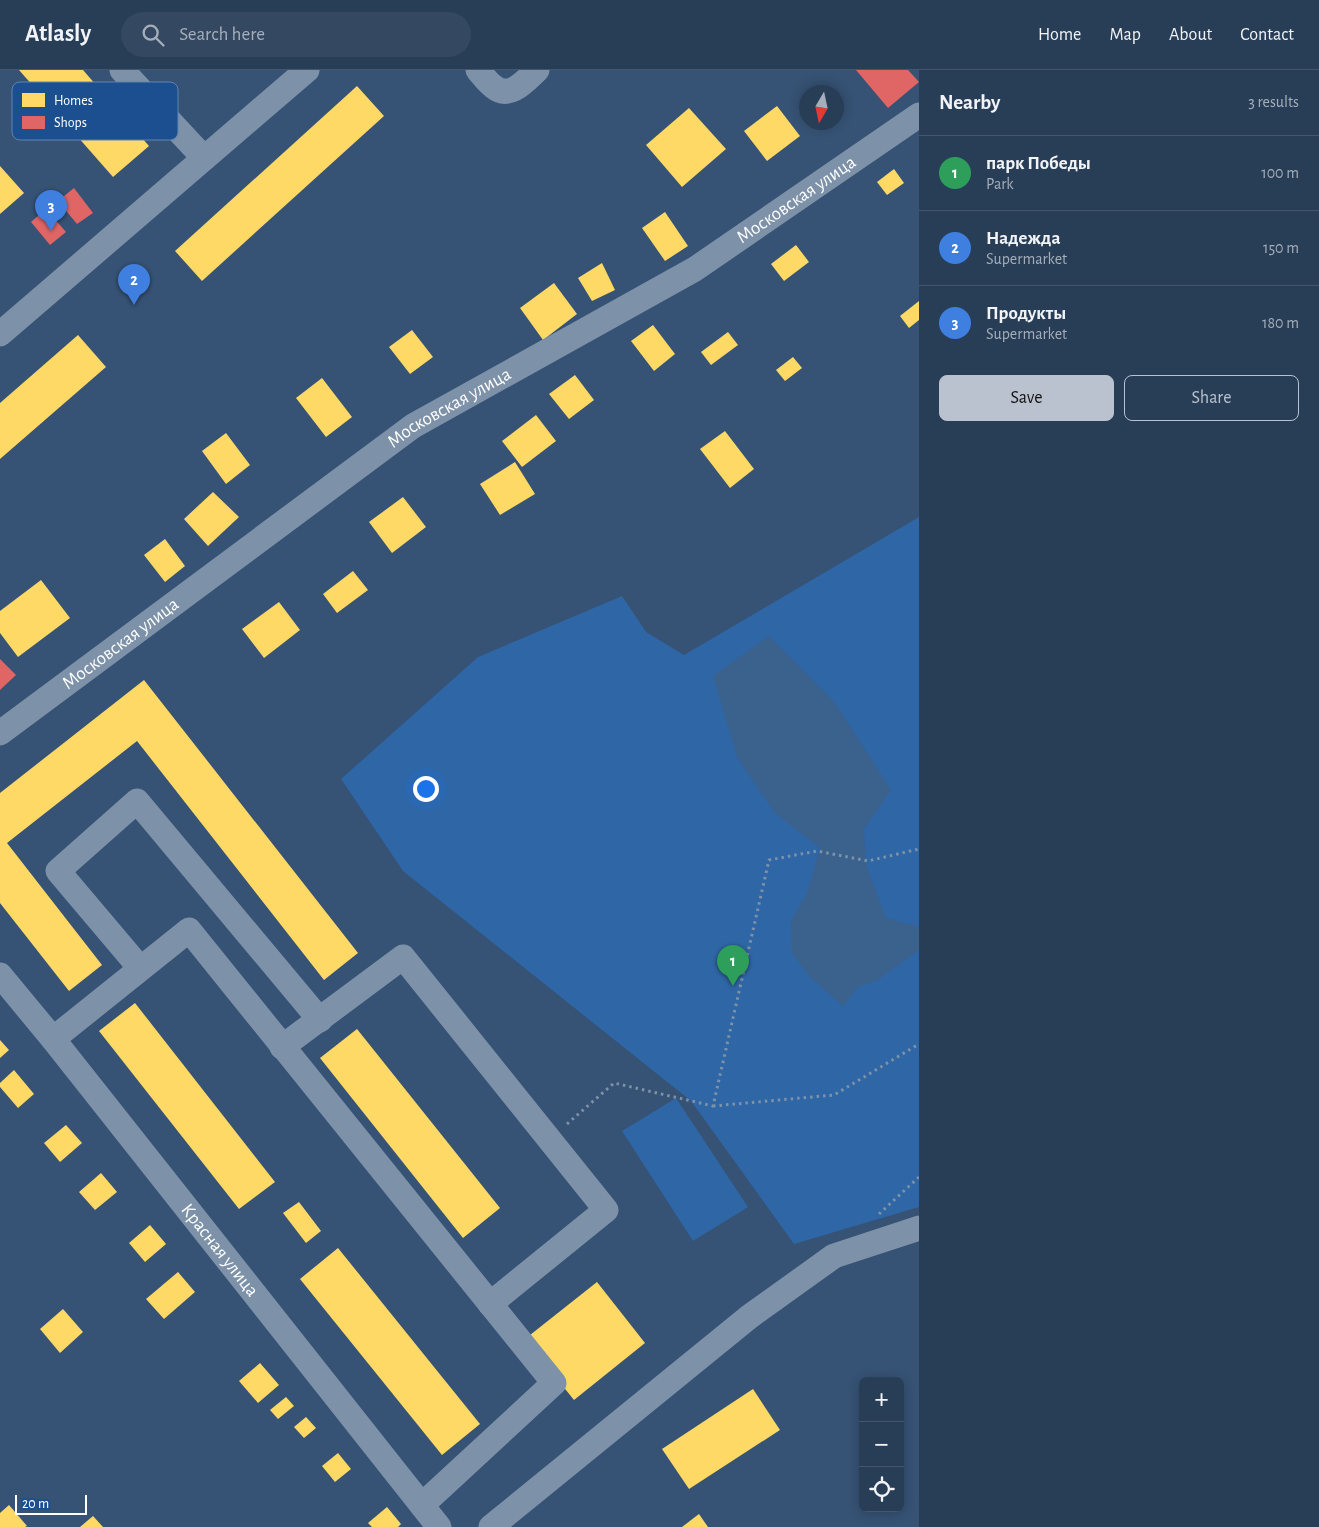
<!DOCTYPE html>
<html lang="en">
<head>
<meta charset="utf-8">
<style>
  body { margin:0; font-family:"Alegreya Sans",sans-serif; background:#344961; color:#f1f3f6 }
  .controls { position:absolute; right:15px; bottom:15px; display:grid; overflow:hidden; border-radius:8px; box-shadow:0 2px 12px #0003 }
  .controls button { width:45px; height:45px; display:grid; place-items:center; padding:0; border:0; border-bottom:1px solid #44576d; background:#283e57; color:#f1f3f6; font:25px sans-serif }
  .compass { position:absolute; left:799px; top:15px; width:45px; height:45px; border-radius:50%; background:#283e57; box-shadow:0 2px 12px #0003; rotate:189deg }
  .scale { position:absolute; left:15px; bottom:12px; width:72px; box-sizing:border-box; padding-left:5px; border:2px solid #fff; border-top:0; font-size:14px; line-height:18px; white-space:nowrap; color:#fff; -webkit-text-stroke:4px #1b4f8f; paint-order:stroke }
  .you { position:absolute; left:425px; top:718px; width:18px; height:18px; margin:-12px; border:4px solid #fff; border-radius:50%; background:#1a73e8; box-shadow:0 0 0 8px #1a73e833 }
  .badge { display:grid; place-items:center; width:32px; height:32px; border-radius:50%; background:#b9c2ce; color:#fff; font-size:16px; font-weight:700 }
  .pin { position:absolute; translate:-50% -41px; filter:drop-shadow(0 1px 2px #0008) }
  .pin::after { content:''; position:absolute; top:26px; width:18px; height:15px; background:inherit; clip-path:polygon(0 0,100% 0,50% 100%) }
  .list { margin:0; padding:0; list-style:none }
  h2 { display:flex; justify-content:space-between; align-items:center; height:65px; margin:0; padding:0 20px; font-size:21px }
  h2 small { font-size:16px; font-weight:400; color:#a5aeba }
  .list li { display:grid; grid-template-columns:32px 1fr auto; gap:15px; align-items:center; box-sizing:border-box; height:75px; padding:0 20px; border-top:1px solid #44576d }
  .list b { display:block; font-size:19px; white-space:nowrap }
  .list p { margin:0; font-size:16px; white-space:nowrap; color:#a5aeba }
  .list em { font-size:16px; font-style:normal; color:#a5aeba }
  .actions { display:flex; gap:10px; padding:15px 20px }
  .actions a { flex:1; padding:11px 0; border:1px solid #b9c2ce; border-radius:8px; text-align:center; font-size:18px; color:#b9c2ce }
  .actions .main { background:#b9c2ce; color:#111 }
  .icon { flex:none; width:28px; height:28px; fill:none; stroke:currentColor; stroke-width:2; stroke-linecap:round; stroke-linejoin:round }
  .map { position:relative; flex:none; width:919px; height:1457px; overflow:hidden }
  header { display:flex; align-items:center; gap:30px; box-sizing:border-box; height:70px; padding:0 25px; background:#283e57; border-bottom:1px solid #44576d }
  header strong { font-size:24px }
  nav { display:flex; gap:28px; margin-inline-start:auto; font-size:18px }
  .search { width:350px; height:45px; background:#344961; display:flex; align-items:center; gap:12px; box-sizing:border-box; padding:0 18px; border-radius:28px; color:#a5aeba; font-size:19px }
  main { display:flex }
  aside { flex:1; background:#283e57 }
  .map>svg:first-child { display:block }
</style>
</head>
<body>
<header>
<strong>Atlasly</strong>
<div class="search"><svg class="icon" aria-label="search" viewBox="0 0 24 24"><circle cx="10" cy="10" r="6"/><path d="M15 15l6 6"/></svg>Search here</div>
<nav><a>Home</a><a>Map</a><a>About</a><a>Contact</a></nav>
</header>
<main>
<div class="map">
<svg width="919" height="1457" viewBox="0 0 919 1457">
  <rect width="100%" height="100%" fill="#365274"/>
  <!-- green -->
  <g fill="#2f66a5">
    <path d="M919,447V1137L794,1174L691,1031L403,801L341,709L478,587L622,526L646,562L684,585Z"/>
    <path d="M676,1028L748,1137L693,1171L622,1061Z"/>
  </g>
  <!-- water -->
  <path fill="#3b618d" d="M769,566L835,633L891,720L864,759L866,795L886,848L919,857V880L876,911L858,917L843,936L810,907L792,883L791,850L807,824L820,778L775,743L738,689L713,606Z"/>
  <!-- homes -->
  <g fill="#ffd966">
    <path d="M19,0H83L149,76L113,107Z"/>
    <path d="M357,16L384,46L202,211L175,181Z"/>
    <path d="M777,36L800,66L767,91L744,61Z"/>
    <path d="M689,38L726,79L682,117L646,75Z"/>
    <path d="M0,96L24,123L0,144Z"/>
    <path d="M894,99L904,113L887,125L877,112Z"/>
    <path d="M665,142L688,176L665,191L642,158Z"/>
    <path d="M796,175L809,192L784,211L771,194Z"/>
    <path d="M602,193L615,220L592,231L578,208Z"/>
    <path d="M554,213L577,244L543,270L520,238Z"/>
    <path d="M919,231V250L909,258L900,246Z"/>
    <path d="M653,255L675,284L654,301L631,271Z"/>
    <path d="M412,260L433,287L410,304L389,277Z"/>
    <path d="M728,262L738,275L711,295L701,282Z"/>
    <path d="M78,265L106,297L0,389V333Z"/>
    <path d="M793,287L802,298L785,311L776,300Z"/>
    <path d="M575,305L594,330L569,349L549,324Z"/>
    <path d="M322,308L352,347L326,367L296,328Z"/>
    <path d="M536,345L556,371L522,397L502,371Z"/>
    <path d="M725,361L754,399L730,418L700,379Z"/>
    <path d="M226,363L250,395L226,414L202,381Z"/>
    <path d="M515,392L535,424L500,445L480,414Z"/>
    <path d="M213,422L239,447L208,476L184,449Z"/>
    <path d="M403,427L426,457L392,483L369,452Z"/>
    <path d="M165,469L185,496L165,512L144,485Z"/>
    <path d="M353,501L368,520L337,543L323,524Z"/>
    <path d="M41,510L70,548L18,587L0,563V541Z"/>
    <path d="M279,532L300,560L264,588L242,559Z"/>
    <path d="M144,610L358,883L324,910L137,671L7,773L102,895L69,921L0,833V723Z"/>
    <path d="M135,933L275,1112L239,1139L99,961Z"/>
    <path d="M357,959L500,1138L463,1168L320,988Z"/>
    <path d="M0,970L9,980L0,988Z"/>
    <path d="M14,1000L34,1024L18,1038L0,1017V1013Z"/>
    <path d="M66,1055L82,1073L60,1092L44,1073Z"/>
    <path d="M101,1103L117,1122L95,1140L79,1122Z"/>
    <path d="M299,1132L321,1161L306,1173L283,1143Z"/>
    <path d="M150,1155L166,1174L145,1192L129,1173Z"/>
    <path d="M338,1178L480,1354L442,1385L300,1209Z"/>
    <path d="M178,1202L195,1222L164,1249L146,1229Z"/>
    <path d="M597,1212L645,1273L574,1330L525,1269Z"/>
    <path d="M63,1239L83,1262L60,1283L40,1259Z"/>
    <path d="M260,1293L279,1315L258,1333L239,1311Z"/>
    <path d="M753,1319L780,1360L689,1419L662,1379Z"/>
    <path d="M286,1327L294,1336L278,1349L270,1340Z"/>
    <path d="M306,1347L316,1358L304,1368L294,1357Z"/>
    <path d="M338,1383L351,1399L335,1412L322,1396Z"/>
    <path d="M9,1435L27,1456L25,1457H0V1443Z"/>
    <path d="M387,1437L401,1454L398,1457H372L368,1453Z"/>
    <path d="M699,1444L708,1457H682Z"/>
    <path d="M93,1446L103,1457H80Z"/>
  </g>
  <!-- shops -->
  <g fill="#e06666">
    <path d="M856,0H908L919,12L888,38Z"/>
    <path d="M74,118L93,143L77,154L58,131Z"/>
    <path d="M46,139L66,162L50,175L31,152Z"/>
    <path d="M0,589L16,605L0,620Z"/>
  </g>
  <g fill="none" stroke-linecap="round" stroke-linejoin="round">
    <!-- path -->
    <g stroke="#7d92a8" stroke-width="3" stroke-dasharray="2.5 4" stroke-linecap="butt">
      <path d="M713,1036L834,1025L919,974"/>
      <path d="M567,1054L614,1013L713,1036L769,790L817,781L868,791L919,779"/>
      <path d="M879,1144L919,1107"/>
    </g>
    <!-- minor -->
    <g stroke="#7d92a8" stroke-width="25">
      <path d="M122,0L204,88"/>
      <path d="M478,0C483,6 488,13 494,17C510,30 526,10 537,0"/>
      <path d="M0,264L307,0"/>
      <path id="s1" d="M0,663L413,356L695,199L919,45"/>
      <path d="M140,898L58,801L137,731L320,950"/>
      <path id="s2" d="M0,905L53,969L439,1457"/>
      <path d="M53,969L189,860L554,1313L422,1435"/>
      <path d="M282,977L403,887L606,1140L490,1234"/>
      <path d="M491,1457L749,1247L834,1186L919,1158"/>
    </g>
  </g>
  <g text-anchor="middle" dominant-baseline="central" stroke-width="5" stroke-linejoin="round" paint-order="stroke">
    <!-- street labels -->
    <g font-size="19" fill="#fff" stroke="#1b4f8f">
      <text stroke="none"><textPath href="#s1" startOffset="960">Московская улица</textPath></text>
      <text stroke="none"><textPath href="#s1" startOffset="555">Московская улица</textPath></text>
      <text stroke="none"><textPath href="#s1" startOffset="150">Московская улица</textPath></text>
      <text stroke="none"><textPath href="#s2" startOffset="352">Красная улица</textPath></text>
    </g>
  </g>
  <!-- legend -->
  <rect x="12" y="12" width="166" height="58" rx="8" fill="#1b4f8f" stroke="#5f84b1" stroke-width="1"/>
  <rect x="22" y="23" width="23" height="14" fill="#ffd966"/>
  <rect x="22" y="46" width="23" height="13" fill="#e06666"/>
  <g font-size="14" fill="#fff">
    <text x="54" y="35">Homes</text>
    <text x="54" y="57">Shops</text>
  </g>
</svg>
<div class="controls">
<button>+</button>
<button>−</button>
<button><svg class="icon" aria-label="locate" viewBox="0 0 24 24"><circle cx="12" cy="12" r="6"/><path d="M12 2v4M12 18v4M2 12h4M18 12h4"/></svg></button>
</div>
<svg class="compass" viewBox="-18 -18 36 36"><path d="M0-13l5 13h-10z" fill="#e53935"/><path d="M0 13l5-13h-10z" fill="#a5aeba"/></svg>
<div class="scale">20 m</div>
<div class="you"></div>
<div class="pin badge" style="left:733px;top:916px;background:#2e9e5b">1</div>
<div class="pin badge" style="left:134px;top:235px;background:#3f7fe0">2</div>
<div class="pin badge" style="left:51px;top:161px;background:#3f7fe0">3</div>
</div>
<aside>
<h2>Nearby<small>3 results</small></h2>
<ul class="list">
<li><span class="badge" style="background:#2e9e5b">1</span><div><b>парк Победы</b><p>Park</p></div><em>100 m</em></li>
<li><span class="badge" style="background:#3f7fe0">2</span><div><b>Надежда</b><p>Supermarket</p></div><em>150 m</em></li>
<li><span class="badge" style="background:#3f7fe0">3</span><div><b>Продукты</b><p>Supermarket</p></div><em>180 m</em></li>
</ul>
<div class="actions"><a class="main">Save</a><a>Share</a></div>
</aside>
</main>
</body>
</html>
